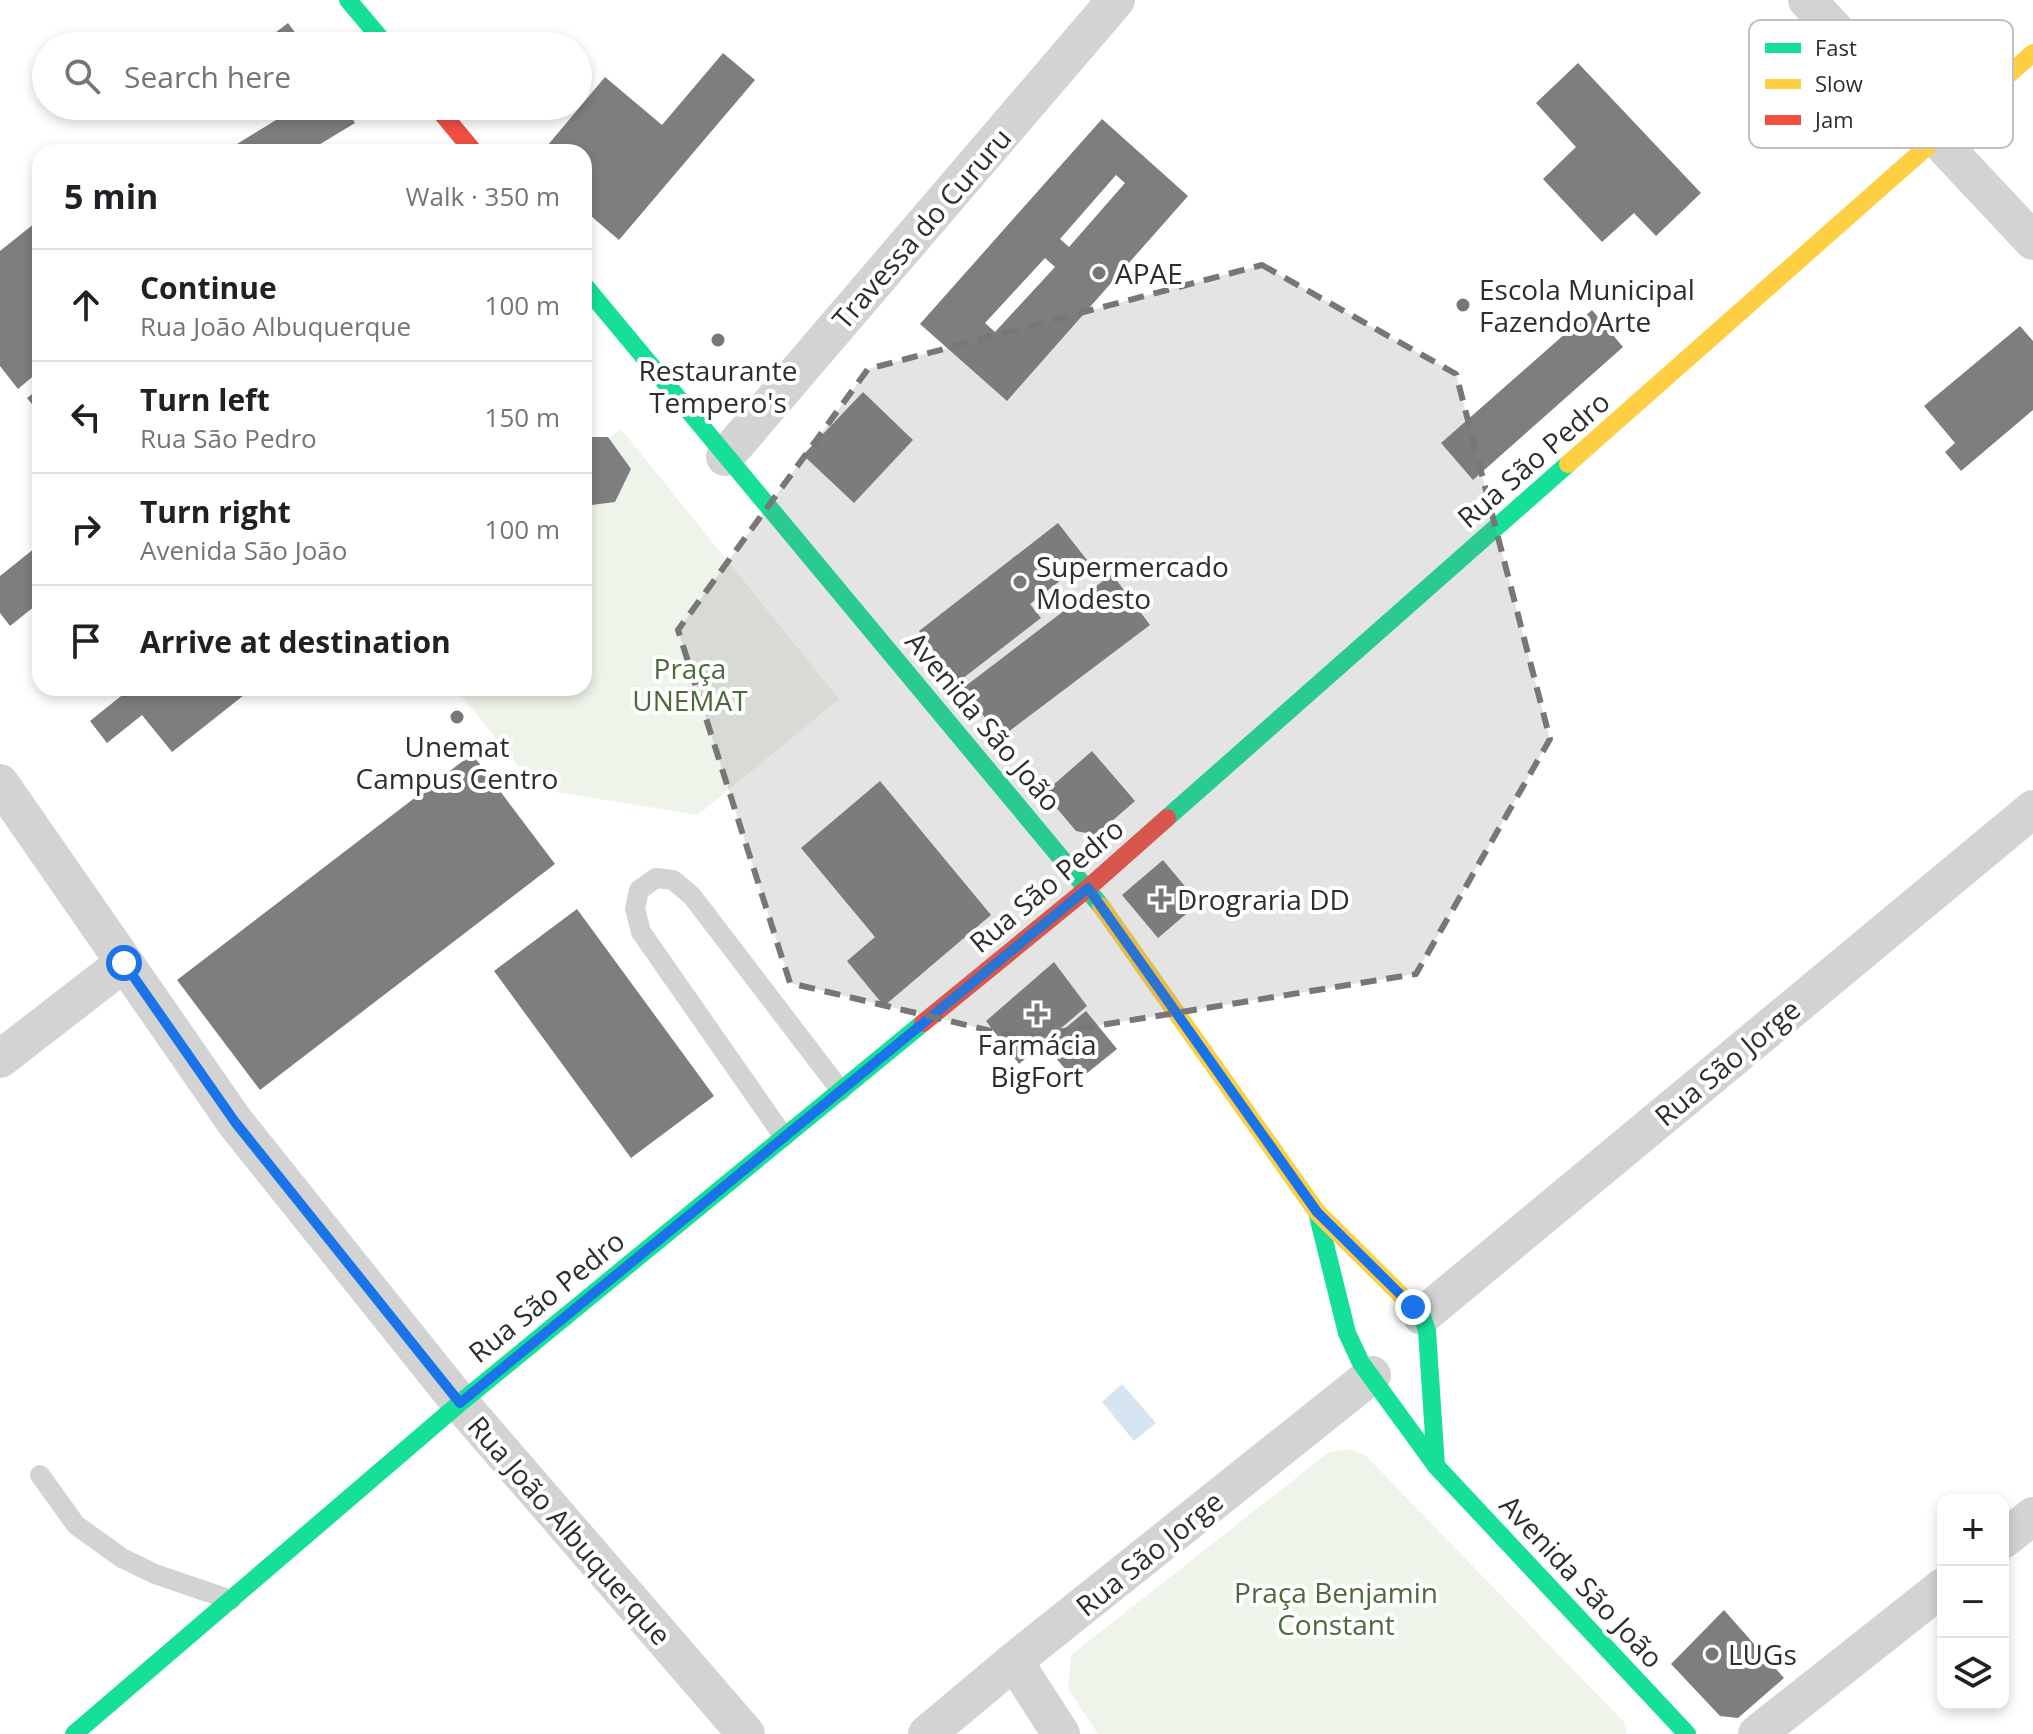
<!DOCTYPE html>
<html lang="en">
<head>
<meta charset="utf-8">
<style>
  body { margin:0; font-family:"Open Sans",sans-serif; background:#f2f2f2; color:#202124 }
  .controls { position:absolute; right:24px; bottom:24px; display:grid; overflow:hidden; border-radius:16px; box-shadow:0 4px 12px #0003 }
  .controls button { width:72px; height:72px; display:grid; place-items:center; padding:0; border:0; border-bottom:2px solid #e0e0e0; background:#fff; color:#202124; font:40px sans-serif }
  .stop { position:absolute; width:24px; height:24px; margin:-18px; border:6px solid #1a73e8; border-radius:50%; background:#fff }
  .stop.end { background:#1a73e8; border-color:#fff; box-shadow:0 2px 8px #0008 }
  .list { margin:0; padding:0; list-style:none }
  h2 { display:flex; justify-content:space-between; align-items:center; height:104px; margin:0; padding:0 32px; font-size:34px }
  h2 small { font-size:26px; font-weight:400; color:#757577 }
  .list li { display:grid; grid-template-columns:52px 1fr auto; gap:24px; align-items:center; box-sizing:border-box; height:112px; padding:0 32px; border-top:2px solid #e0e0e0 }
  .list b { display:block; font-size:30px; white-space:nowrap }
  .list p { margin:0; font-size:26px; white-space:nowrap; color:#757577 }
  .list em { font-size:26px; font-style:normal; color:#757577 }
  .icon { flex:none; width:44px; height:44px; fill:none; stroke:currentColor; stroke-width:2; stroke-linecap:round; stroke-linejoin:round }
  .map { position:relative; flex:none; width:2033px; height:1734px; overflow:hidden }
  .search { position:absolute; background:#fff; box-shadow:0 4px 12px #0003; left:32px; top:32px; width:560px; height:88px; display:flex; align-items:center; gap:20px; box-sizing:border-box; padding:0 28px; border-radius:44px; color:#757577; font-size:30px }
  .panel { position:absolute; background:#fff; box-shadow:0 4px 12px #0003; left:32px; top:144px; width:560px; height:552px; border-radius:24px }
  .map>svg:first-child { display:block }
</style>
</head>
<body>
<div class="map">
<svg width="2033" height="1734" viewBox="0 0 2033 1734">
  <rect width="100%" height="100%" fill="#fff"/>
  <!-- green -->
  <g fill="#eff4eb">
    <path d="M621,429L839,699L698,815L537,789L455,688H584V459Z"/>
    <path d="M1349,1449L1365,1455L1624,1722L1627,1734H1098L1068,1689L1071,1655L1329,1452Z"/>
  </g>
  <!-- water -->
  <path fill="#d7e5f2" d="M1122,1384L1156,1423L1134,1441L1102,1402Z"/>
  <!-- building -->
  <g fill="#7e7e7e" fill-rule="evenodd">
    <path d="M288,23L305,46H258Z"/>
    <path d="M723,53L755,80L619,240L584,210V152H542L605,77L662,125Z"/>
    <path d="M1578,63L1701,193L1656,236L1634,213L1602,242L1543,179L1576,147L1536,103Z"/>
    <path d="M299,106H345L355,123L307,152H224Z"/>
    <path d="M1102,119L1188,196L1007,401L920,324ZM1116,175L1125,183L1069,247L1060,239ZM1045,258L1055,267L995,332L985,323Z"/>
    <path d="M40,219V377L37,373L18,389L0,366V251Z"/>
    <path d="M1592,310L1623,347L1473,480L1441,443Z"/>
    <path d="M2020,326L2033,341V410L1961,471L1945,452L1955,443L1924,406Z"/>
    <path d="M40,388V414L27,398Z"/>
    <path d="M863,392L913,440L854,503L803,455Z"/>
    <path d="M584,437H608L631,469L615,502L584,506Z"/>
    <path d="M1058,523L1087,560L1030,604L1041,618L958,682L919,631Z"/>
    <path d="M40,544V602L10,626L0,613V576Z"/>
    <path d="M1112,574L1150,625L1000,738L963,688Z"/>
    <path d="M131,688H253L172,752L142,715L107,743L90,721Z"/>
    <path d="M1092,751L1135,801L1096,835L1076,831L1044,793Z"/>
    <path d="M472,754L555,864L260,1090L177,980Z"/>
    <path d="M880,781L991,915L884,1006L847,961L875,937L801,848Z"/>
    <path d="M1163,860L1199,903L1158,938L1122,895Z"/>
    <path d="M577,909L714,1096L631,1158L494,971Z"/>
    <path d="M1054,962L1087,1006L1019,1064L986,1021Z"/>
    <path d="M1086,1011L1117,1049L1076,1082L1045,1045Z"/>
    <path d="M1724,1610L1784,1678L1738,1718L1720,1716L1671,1664Z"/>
  </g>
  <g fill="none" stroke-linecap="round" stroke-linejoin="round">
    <!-- lane -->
    <g stroke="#d3d3d3" stroke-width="20">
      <path d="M784,1137L641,932L635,909L639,890L656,878L673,880L692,896L841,1091"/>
      <path d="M40,1475L76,1525L122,1558L155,1574L231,1600"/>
    </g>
    <!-- street -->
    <g stroke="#d3d3d3" stroke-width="38">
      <path d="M1807,0L2033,241"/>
      <path d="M725,457L1116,0"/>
      <path d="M0,783L235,1122L460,1403L746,1734"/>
      <path d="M0,1059L124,963"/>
      <path d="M1422,1316L2033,809"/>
      <path d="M2003,1540L2033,1516"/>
      <path d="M1014,1661L1061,1734"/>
      <path d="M927,1734L1014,1661L1372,1375"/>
      <path d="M1757,1734L1943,1587"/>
    </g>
    <!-- fast -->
    <g stroke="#16e098" stroke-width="18">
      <path d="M348,0L387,46"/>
      <path d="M584,285L1101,906"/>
      <path d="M1167,818L1568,464"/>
      <path d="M1317,1212L1347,1333L1361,1363L1436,1466L1687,1734"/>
      <path d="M1405,1299L1422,1316L1427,1331L1436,1466"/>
      <path d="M74,1734L460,1403L923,1023"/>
    </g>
    <!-- slow -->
    <g stroke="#ffcf43" stroke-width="18">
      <path d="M1568,464L2033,53"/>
      <path d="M1101,906L1317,1212L1405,1299"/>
    </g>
    <!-- jam -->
    <g stroke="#f24e42" stroke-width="18">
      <path d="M436,106L474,152"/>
      <path d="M923,1023L1088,888L1167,818"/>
    </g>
  </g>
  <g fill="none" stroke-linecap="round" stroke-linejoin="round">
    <!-- route -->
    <path stroke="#1a73e8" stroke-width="10" d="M124,963L235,1122L460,1403L1088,888L1317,1212L1413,1307"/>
  </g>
  <!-- marked area -->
  <path fill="#777" fill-opacity="0.2" stroke="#777" stroke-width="6" stroke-dasharray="16 10" stroke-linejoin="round" d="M1262,265L1456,374L1550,739L1416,974L1021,1038L790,983L678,630L868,369Z"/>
  <!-- markers -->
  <g fill="#777" stroke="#fff" stroke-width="3">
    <circle cx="1099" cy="273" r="8"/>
    <circle cx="1463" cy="305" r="8"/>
    <circle cx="718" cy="340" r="8"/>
    <circle cx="1020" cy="582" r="8"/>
    <circle cx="457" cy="717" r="8"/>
    <path d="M1157 887h8v8h8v8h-8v8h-8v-8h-8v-8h8z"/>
    <path d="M1033 1002h8v8h8v8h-8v8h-8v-8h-8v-8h8z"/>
    <circle cx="1712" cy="1654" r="8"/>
  </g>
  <g text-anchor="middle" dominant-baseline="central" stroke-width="8" stroke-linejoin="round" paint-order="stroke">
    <!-- street labels -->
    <g font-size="28" fill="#2e2e2e" stroke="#fff">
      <text transform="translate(921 228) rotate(-49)">Travessa do Cururu</text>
      <text transform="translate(1533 459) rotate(-41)">Rua São Pedro</text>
      <text transform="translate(984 721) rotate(50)">Avenida São João</text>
      <text transform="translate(1046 885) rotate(-40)">Rua São Pedro</text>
      <text transform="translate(1727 1062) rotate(-40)">Rua São Jorge</text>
      <text transform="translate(546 1296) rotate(-39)">Rua São Pedro</text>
      <text transform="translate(570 1530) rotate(49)">Rua João Albuquerque</text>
      <text transform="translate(1149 1553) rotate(-39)">Rua São Jorge</text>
      <text transform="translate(1582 1581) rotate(47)">Avenida São João</text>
    </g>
    <!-- poi labels -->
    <g font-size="28" fill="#2e2e2e" stroke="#fff" text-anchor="start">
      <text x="1115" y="273">APAE</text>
      <text x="1479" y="289">Escola Municipal<tspan x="1479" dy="32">Fazendo Arte</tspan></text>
      <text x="718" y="370" text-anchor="middle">Restaurante<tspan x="718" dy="32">Tempero's</tspan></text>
      <text x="1036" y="566">Supermercado<tspan x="1036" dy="32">Modesto</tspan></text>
      <text x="457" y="746" text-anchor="middle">Unemat<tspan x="457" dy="32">Campus Centro</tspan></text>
      <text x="1177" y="899">Drograria DD</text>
      <text x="1037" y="1044" text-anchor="middle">Farmácia<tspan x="1037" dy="32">BigFort</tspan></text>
      <text x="1728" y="1654">LUGs</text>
    </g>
    <!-- park labels -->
    <g font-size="28" fill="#4c6a3a" stroke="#fff">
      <text x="690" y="668">Praça<tspan x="690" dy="32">UNEMAT</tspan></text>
      <text x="1336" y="1592">Praça Benjamin<tspan x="1336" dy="32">Constant</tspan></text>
    </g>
  </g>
  <!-- legend -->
  <rect x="1749" y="20" width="264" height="128" rx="12" fill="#fff" stroke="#c0c0c0" stroke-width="2"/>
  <rect x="1765" y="43" width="36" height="10" fill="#16e098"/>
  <rect x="1765" y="79" width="36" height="10" fill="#ffcf43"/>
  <rect x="1765" y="115" width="36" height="10" fill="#f24e42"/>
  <g font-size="22" fill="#2e2e2e">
    <text x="1815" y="56">Fast</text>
    <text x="1815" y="92">Slow</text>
    <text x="1815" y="128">Jam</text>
  </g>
</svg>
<div class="controls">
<button>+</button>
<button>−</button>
<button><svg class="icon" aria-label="layers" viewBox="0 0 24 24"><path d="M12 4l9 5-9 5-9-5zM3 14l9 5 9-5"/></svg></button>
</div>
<div class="stop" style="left:124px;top:963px"></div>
<div class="stop end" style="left:1413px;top:1307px"></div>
<div class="search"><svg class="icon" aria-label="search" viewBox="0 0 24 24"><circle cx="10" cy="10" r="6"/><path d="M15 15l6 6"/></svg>Search here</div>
<section class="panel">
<h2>5 min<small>Walk · 350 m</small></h2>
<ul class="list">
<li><svg class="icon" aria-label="ahead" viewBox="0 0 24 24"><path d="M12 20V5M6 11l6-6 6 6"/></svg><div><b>Continue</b><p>Rua João Albuquerque</p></div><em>100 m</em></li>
<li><svg class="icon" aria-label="left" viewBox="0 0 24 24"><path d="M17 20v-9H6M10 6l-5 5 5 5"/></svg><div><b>Turn left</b><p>Rua São Pedro</p></div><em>150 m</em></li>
<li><svg class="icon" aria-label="right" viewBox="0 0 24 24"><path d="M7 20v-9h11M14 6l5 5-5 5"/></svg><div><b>Turn right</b><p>Avenida São João</p></div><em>100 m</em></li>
<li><svg class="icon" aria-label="arrive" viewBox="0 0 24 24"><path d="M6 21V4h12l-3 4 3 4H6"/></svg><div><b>Arrive at destination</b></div></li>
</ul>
</section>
</div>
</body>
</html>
